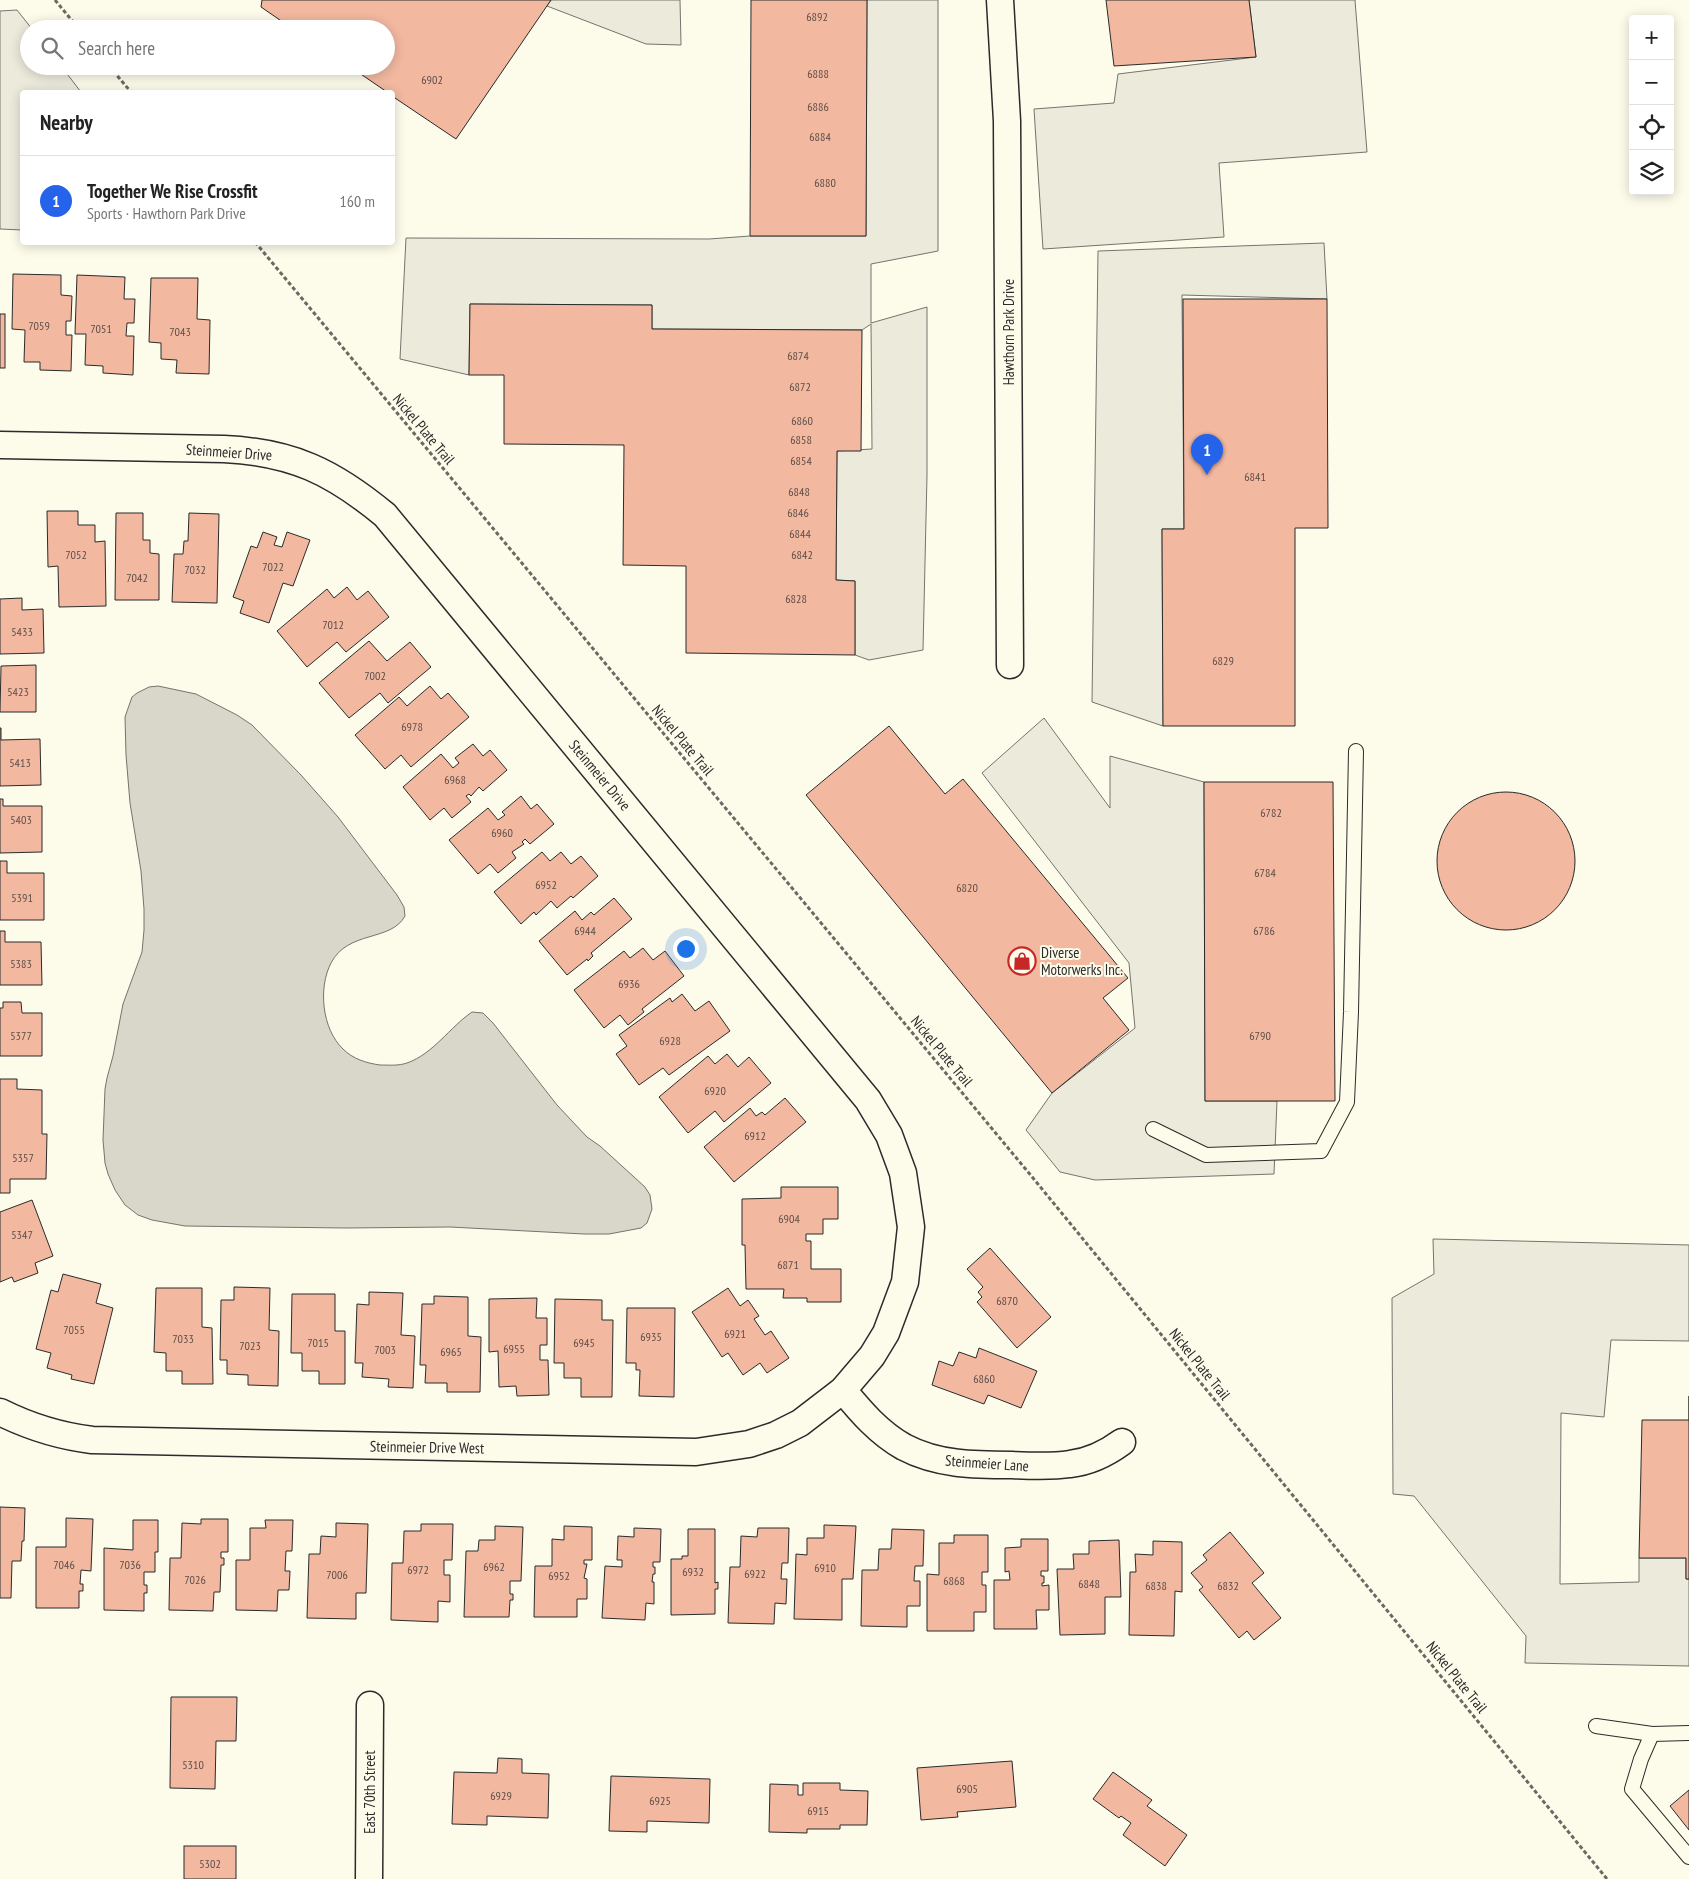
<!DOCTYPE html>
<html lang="en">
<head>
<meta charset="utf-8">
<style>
  body { margin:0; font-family:"PT Sans Narrow",sans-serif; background:#f6f6f6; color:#222 }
  .controls { position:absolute; right:15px; top:15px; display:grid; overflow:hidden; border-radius:5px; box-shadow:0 2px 12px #0003 }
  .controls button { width:45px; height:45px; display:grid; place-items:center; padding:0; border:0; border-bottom:1px solid #e0e0e0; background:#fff; color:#222; font:25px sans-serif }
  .you { position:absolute; left:685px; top:948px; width:18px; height:18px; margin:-12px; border:4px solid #fff; border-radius:50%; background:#1a73e8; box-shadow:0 0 0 8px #1a73e833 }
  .badge { display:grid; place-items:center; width:32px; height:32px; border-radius:50%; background:#2563eb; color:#fff; font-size:16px; font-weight:700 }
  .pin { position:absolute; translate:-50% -41px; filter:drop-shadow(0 1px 2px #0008) }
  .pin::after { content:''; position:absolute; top:26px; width:18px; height:15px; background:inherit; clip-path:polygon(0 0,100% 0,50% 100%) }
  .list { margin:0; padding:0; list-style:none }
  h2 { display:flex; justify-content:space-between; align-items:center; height:65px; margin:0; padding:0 20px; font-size:21px }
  h2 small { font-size:16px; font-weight:400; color:#767676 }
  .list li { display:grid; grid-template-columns:32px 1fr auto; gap:15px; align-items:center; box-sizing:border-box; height:90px; padding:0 20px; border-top:1px solid #e0e0e0 }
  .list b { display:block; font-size:19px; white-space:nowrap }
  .list p { margin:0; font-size:16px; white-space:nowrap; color:#767676 }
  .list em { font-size:16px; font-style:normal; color:#767676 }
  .icon { flex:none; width:28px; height:28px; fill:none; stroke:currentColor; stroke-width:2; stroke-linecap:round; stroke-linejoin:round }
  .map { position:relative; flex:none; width:1689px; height:1879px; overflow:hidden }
  .search { position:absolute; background:#fff; box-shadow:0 2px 12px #0003; left:20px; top:20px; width:375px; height:55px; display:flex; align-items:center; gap:12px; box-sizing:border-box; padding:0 18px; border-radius:28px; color:#767676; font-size:19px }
  .panel { position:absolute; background:#fff; box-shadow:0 2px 12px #0003; left:20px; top:90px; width:375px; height:155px; border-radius:5px }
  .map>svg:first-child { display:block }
</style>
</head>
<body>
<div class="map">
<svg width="1689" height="1879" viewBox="0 0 1689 1879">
  <rect width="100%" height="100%" fill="#fdfbea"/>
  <!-- parking -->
  <g fill="#eceadb" stroke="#74746e">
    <path d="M551,0H680L681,45L646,44L547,6Z"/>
    <path d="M867,0H938V251L871,264V323L927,307V475L923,650L869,660L855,655V581L836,580L837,451L872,449L871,324L862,330L652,329V305L470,304L469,375L400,359L406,238L709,239L750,236H866Z"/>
    <path d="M1249,0H1355L1367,152L1219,163L1224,237L1043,249L1034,109L1114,103L1118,74L1256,57Z"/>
    <path d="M17,10L32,29H29V66H61L81,92H22V230L0,229V11Z"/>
    <path d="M1324,243L1327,299L1182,295L1184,529H1162L1163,726L1092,702L1098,251Z"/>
    <path d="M1044,718L1110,808V756L1204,782L1205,1101H1277L1274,1174L1095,1180L1060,1172L1026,1130L1052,1093L1135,1028L1129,963L982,773Z"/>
    <path d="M1433,1239L1689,1245V1341L1611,1340L1604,1417L1561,1413L1560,1584L1639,1582V1558H1686V1579H1689V1666L1525,1663L1526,1636L1414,1496L1393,1494L1392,1298L1434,1274Z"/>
  </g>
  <!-- water -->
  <path fill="#d8d7c9" stroke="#74746e" d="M158,686L196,694L237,715L252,725L301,775L338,817L397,895L404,907L405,916C391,942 348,930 331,963C318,988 322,1029 343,1049C353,1059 366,1063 380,1065C389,1065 398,1066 407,1063C433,1054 450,1027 472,1012L483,1013L493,1023L557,1105L587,1137L600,1146L645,1187L650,1195L652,1209L647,1223L641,1228L609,1234H584L450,1227L346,1228L185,1226L152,1220L138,1215L125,1205L115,1190L108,1174L105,1163L103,1140L105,1089L107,1078L113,1056L123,1004L142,952L144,930V909L141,871L130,803L126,755L125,717L132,697L137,693L149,687Z"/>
  <!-- building -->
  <g fill="#f2b8a0" stroke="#2b2b2b">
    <path d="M262,0H551L456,139L392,96V92H387L349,66H386V29H293L261,7Z"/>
    <path d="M751,0H867L866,236H750Z"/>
    <path d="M1106,0H1249L1256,57L1114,66Z"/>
    <path d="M13,274L61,275V295L72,296L71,321H66V335H72L71,371L40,370V362H24L25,330L12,329Z"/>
    <path d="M77,275L125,277L124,299H135L134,323H127L126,336H134L133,375L103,373V366L85,365L86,334H75Z"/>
    <path d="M151,278H198L197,319L210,320L209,374L176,373L177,360L161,359V343L149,342Z"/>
    <path d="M1183,299H1327L1328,528H1295V726H1163L1162,529H1184Z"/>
    <path d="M470,304L652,305V329L862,330L861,451H837L836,580L855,581V655L686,653V566L623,565L624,445L504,444V375H469Z"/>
    <rect x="0" y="314" width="5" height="54"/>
    <path d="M47,511H78V525H95V542L105,541L106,606L59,607L58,566L48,567Z"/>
    <path d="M116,513H143V540H150V553L159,554V600H115Z"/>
    <path d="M189,513L219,514L217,603L172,602L174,554H183L184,541H188Z"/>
    <path d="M263,532L277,537L274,545L282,547L287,532L310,540L293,586L283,583L269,623L240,613L244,601L233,597L251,546L257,548Z"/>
    <path d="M347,587L357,600L368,591L389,617L346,652L337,642L307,667L277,631L327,589L334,598Z"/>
    <path d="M22,598V610L43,609L44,653L0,654V599Z"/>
    <path d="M369,641L387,661L410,642L431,667L388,703L380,693L349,718L319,683Z"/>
    <path d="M36,665V712H0L1,666Z"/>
    <path d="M430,686L441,699L448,693L469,717L411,767L401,755L385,769L355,735L399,697L407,706Z"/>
    <path d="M889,726L945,794L963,779L1128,978L1103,998L1129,1030L1052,1093L806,795Z"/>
    <path d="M0,728H1V740L40,739L41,785L0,786Z"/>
    <path d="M473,744L483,756L490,750L507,770L483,791L479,787L471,796L469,794L466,796L471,802L452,818L444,808L430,820L403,787L441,754L453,768L459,763L455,758Z"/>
    <path d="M1204,782H1333L1335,1101H1205Z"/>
    <circle cx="1506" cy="861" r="69"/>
    <path d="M521,796L531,809L537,804L554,824L530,844L525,839L522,842L524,844L512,852L516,858L498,873L490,864L478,874L449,840L488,808L498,820L505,815L502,812Z"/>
    <path d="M0,799H3V806H42V852L0,853Z"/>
    <path d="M542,852L550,861L561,852L571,864L581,856L598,876L573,898L571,896L557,908L551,901L536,915L534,912L521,924L494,892Z"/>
    <path d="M0,861H7V873H44V920H0Z"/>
    <path d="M614,898L632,919L591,953L593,956L588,961L587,959L567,975L539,941L575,911L582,920L591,912L594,915Z"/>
    <path d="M0,931H5V942H41L42,985H0Z"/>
    <path d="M643,948L653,960L665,951L684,976L642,1009L644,1012L628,1025L620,1015L604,1028L574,990L624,951L630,958Z"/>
    <path d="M682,994L695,1011L709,1001L730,1031L669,1075L663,1068L639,1085L616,1054L627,1046L619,1035L670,998L672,1002Z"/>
    <path d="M3,1002H21L22,1013H42V1056H0V1008H3Z"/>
    <path d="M727,1054L738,1067L749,1057L771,1083L724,1122L715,1111L688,1133L659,1097L708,1056L715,1064Z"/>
    <path d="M0,1079H17V1089L42,1090V1134H47L46,1179H10V1193H0Z"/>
    <path d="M785,1098L806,1122L734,1182L704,1147L750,1108L756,1116L762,1112L765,1115Z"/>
    <path d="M781,1187H838V1219H823V1234H806V1241H811V1269H841V1302H807V1298H783L784,1289H746L745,1245H742V1199L781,1198Z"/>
    <path d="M32,1200L53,1256L35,1263L38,1273L14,1282L12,1277L0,1282V1212Z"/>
    <path d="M990,1248L1051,1317L1017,1348L977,1302L982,1297L978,1292L983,1287L967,1269Z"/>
    <path d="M63,1274L101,1284L96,1303L113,1308L94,1384L71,1379L72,1375L47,1368L51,1353L36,1349L51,1290L58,1292Z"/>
    <path d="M234,1287L270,1288L269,1330L279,1331L278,1386L248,1385V1375L227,1374V1360H220L221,1300H234Z"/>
    <path d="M156,1288H202V1327L212,1328L213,1384H182V1371H166V1353L154,1352Z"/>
    <path d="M728,1288L740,1306L748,1300L759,1316L754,1319L765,1335L771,1331L789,1358L767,1373L760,1363L743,1375L728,1353L722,1357L692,1312Z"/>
    <path d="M369,1292L403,1293L401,1335L415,1336L413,1388L388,1387L389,1379L362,1377L363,1363H355L357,1304L369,1305Z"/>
    <path d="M292,1294H335V1331H345V1384H319V1371H302V1353H291Z"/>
    <path d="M434,1296L468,1297V1336L481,1337L480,1392H447V1383H425L426,1365H420L422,1304H434Z"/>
    <path d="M537,1298L536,1318H547V1345H540V1360H548L549,1395L517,1396L516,1386L499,1387L498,1351L489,1352V1299Z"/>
    <path d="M555,1299L602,1300V1320H613L612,1397H581V1378H564V1363H554Z"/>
    <path d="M627,1308H675L674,1397L639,1396L640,1370H636V1363H626Z"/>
    <path d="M979,1348L1037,1371L1021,1408L988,1395L984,1404L932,1385L939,1361L953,1366L959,1352L976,1358Z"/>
    <path d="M1689,1396V1579H1686V1558H1639L1642,1420H1689Z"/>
    <path d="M0,1507L25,1508L24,1541H22L21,1561H12L11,1598H0Z"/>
    <path d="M66,1518L93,1519L91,1571L81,1570L80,1584H83V1591H79V1608H36V1547H66Z"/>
    <path d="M201,1519H228V1552H221V1558H224V1565H221L220,1592H214L213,1611L169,1610L170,1558H181L182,1523L201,1524Z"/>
    <path d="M133,1520H158V1552H155V1572H144V1585H147V1593H144V1611L104,1610V1548L133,1550Z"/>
    <path d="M265,1520H293L292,1551H286L285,1571H290L289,1590H278L277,1611L236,1610V1560H250V1528H266Z"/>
    <path d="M336,1523L368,1524L366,1593H356V1619L307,1618L309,1554H320L321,1536L336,1537Z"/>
    <path d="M421,1524H453L452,1560H444V1575H450V1602L438,1601V1622L391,1620L392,1563H403L404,1531H421Z"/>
    <path d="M824,1525L856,1526L853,1579H842V1620L794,1619L796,1554L807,1555V1538H824Z"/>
    <path d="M495,1526L523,1527L521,1581H510V1594H513V1600H510L509,1617H464L466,1551H478L479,1540H495Z"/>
    <path d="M564,1526L592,1527V1560H584V1564H587L584,1578L587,1579V1599H577V1617H534L535,1566H552V1539L564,1540Z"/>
    <path d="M634,1528L661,1529L660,1562H653V1567H655V1574H653L652,1582H654V1604L646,1603L645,1620L602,1618L605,1566L622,1567V1560H617L618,1536L634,1537Z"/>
    <path d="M758,1528H789L788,1563H782L781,1579H787L786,1604L775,1603L774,1624L728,1623L730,1567H740L741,1536L757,1537Z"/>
    <path d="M688,1529H715V1583L718,1582V1589H715V1614L671,1615V1559H682V1556H688Z"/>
    <path d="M892,1529L924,1530L923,1566H915L914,1581H920V1606H907V1627L861,1626L862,1570H878L879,1549H891Z"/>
    <path d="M1230,1532L1264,1573L1252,1583L1281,1618L1254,1640L1247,1631L1239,1638L1199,1590L1203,1587L1191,1573L1207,1560L1203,1555Z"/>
    <path d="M954,1535H988V1572H982V1585H986V1612H974V1631H927V1574L939,1575V1543H954Z"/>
    <path d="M1021,1539H1048V1571H1041V1576H1044V1583H1042V1586L1049,1585V1610H1036L1037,1629H994V1580H1010L1009,1571L1005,1572V1548L1021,1547Z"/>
    <path d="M1119,1540L1121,1597H1105V1634L1060,1635L1057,1569H1074L1073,1554H1089V1541Z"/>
    <path d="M1153,1541L1182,1542V1592L1175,1591L1174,1636L1129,1635L1130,1572H1136L1135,1554L1153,1555Z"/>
    <path d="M171,1697H237L236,1741H216L215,1789L170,1788Z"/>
    <path d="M498,1758L522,1759V1773L549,1774L548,1818L487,1816V1825L452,1824L454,1772L497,1773Z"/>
    <path d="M1012,1761L1016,1807L957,1812L958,1817L921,1820L917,1768Z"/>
    <path d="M1113,1772L1152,1800L1147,1806L1187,1835L1165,1866L1123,1835L1131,1823L1121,1816L1119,1818L1093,1799Z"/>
    <path d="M611,1776L710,1779L709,1823L647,1821V1832L609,1831Z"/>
    <path d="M803,1783H840V1790L868,1791L867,1825H840V1829H807V1833L769,1832L770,1784L798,1785V1795H803Z"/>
    <path d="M1689,1790V1830L1670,1806Z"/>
    <rect x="184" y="1846" width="52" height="33"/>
  </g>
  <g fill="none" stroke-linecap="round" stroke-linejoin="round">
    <!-- service casing -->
    <g stroke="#2b2b2b" stroke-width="16">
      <g id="service">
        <path d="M1153,1129L1206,1155L1321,1151L1347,1102L1351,1012L1356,751"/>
        <path d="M1596,1726L1652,1734L1689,1733"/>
        <path d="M1652,1734L1641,1759L1632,1789L1689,1857"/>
      </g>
    </g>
    <!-- minor casing -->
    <g stroke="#2b2b2b" stroke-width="29">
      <g id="minor">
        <path d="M1000,0L1007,121L1010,665"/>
        <path d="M0,445L224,449C292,452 333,472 385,515L868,1100L889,1135L903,1173L911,1227L905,1282L886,1333L872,1356L843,1390L800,1423L776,1435L749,1444L696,1452L92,1440C59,1436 30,1427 0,1412"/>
        <path d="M843,1390C861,1412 879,1433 904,1447C938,1465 975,1465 1012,1465C1031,1466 1051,1467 1070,1464C1088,1462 1107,1453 1122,1442"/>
        <path d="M369,1879L370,1705"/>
      </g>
    </g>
    <!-- path -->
    <g stroke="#6a6964" stroke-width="3" stroke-dasharray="4 2.5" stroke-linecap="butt">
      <path d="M55,0L79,29"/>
      <path d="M109,66L131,92"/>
      <path d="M255,242L1033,1178L1607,1879"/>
    </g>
    <!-- service -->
    <use href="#service" stroke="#fdfbea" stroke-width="14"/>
    <!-- minor -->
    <use href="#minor" stroke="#fdfbea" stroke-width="26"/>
  </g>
  <!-- icons -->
  <defs>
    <g id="shop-ring" transform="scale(1.4375)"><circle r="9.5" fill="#fdfbea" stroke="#c62828" stroke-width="1.5"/><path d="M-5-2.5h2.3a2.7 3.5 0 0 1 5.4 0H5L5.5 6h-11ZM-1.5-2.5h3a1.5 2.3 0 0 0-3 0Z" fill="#c62828"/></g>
  </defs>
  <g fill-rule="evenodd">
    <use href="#shop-ring" x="1022" y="961"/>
  </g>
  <g text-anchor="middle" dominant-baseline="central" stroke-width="4" stroke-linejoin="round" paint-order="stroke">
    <!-- number labels -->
    <g font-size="12" fill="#5d4e48">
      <text x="817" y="16">6892</text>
      <text x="818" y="73">6888</text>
      <text x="432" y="79">6902</text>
      <text x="818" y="106">6886</text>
      <text x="820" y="136">6884</text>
      <text x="825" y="182">6880</text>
      <text x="39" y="325">7059</text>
      <text x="101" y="328">7051</text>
      <text x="180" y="331">7043</text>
      <text x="798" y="355">6874</text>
      <text x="800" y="386">6872</text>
      <text x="802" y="420">6860</text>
      <text x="801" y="439">6858</text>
      <text x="801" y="460">6854</text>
      <text x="1255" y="476">6841</text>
      <text x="799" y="491">6848</text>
      <text x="798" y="512">6846</text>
      <text x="800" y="533">6844</text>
      <text x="76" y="554">7052</text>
      <text x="802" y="554">6842</text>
      <text x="273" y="566">7022</text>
      <text x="195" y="569">7032</text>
      <text x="137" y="577">7042</text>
      <text x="796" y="598">6828</text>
      <text x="333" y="624">7012</text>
      <text x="22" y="631">5433</text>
      <text x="1223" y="660">6829</text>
      <text x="375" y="675">7002</text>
      <text x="18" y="691">5423</text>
      <text x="412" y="726">6978</text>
      <text x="20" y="762">5413</text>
      <text x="455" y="779">6968</text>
      <text x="1271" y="812">6782</text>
      <text x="21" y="819">5403</text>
      <text x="502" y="832">6960</text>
      <text x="1265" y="872">6784</text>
      <text x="546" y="884">6952</text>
      <text x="967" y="887">6820</text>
      <text x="22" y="897">5391</text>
      <text x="585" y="930">6944</text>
      <text x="1264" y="930">6786</text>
      <text x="21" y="963">5383</text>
      <text x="629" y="983">6936</text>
      <text x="21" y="1035">5377</text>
      <text x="1260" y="1035">6790</text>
      <text x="670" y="1040">6928</text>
      <text x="715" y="1090">6920</text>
      <text x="755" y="1135">6912</text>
      <text x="23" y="1157">5357</text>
      <text x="789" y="1218">6904</text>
      <text x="22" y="1234">5347</text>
      <text x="788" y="1264">6871</text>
      <text x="1007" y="1300">6870</text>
      <text x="74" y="1329">7055</text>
      <text x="735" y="1333">6921</text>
      <text x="651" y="1336">6935</text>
      <text x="183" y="1338">7033</text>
      <text x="318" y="1342">7015</text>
      <text x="584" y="1342">6945</text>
      <text x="250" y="1345">7023</text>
      <text x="514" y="1348">6955</text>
      <text x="385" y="1349">7003</text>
      <text x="451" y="1351">6965</text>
      <text x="984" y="1378">6860</text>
      <text x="64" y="1564">7046</text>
      <text x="130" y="1564">7036</text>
      <text x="494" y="1566">6962</text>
      <text x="825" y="1567">6910</text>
      <text x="418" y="1569">6972</text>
      <text x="693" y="1571">6932</text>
      <text x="755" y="1573">6922</text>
      <text x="337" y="1574">7006</text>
      <text x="559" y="1575">6952</text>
      <text x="195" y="1579">7026</text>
      <text x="954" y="1580">6868</text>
      <text x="1089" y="1583">6848</text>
      <text x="1156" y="1585">6838</text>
      <text x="1228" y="1585">6832</text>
      <text x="193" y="1764">5310</text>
      <text x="967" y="1788">6905</text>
      <text x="501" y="1795">6929</text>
      <text x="660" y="1800">6925</text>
      <text x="818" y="1810">6915</text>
      <text x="210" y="1863">5302</text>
    </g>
    <!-- street labels -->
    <g font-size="15" fill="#2b2b2b" stroke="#fdfbea">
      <text transform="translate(1008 332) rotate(-90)">Hawthorn Park Drive</text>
      <text transform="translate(424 429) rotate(50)">Nickel Plate Trail</text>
      <text transform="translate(229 452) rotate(4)">Steinmeier Drive</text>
      <text transform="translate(683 740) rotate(50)">Nickel Plate Trail</text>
      <text transform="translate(600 775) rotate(50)">Steinmeier Drive</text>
      <text transform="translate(942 1051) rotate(50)">Nickel Plate Trail</text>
      <text transform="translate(1200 1364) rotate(51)">Nickel Plate Trail</text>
      <text transform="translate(427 1447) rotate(1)">Steinmeier Drive West</text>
      <text transform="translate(987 1463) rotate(4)">Steinmeier Lane</text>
      <text transform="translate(1457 1677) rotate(51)">Nickel Plate Trail</text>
      <text transform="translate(369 1792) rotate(-90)">East 70th Street</text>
    </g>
    <!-- poi labels -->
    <g font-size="15" fill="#2b2b2b" stroke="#fdfbea" text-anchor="start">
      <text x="1041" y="952">Diverse<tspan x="1041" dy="17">Motorwerks Inc.</tspan></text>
    </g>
  </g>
</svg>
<div class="controls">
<button>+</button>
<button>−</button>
<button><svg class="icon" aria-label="locate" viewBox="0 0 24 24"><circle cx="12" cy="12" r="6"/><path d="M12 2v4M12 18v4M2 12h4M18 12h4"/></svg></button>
<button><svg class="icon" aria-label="layers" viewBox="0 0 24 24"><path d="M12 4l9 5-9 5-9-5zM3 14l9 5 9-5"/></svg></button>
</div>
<div class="you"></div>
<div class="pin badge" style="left:1207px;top:475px">1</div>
<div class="search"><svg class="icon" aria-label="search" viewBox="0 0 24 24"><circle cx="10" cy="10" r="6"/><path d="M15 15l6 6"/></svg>Search here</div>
<section class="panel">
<h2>Nearby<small></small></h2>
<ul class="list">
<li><span class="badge">1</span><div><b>Together We Rise Crossfit</b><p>Sports · Hawthorn Park Drive</p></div><em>160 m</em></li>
</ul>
</section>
</div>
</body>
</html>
